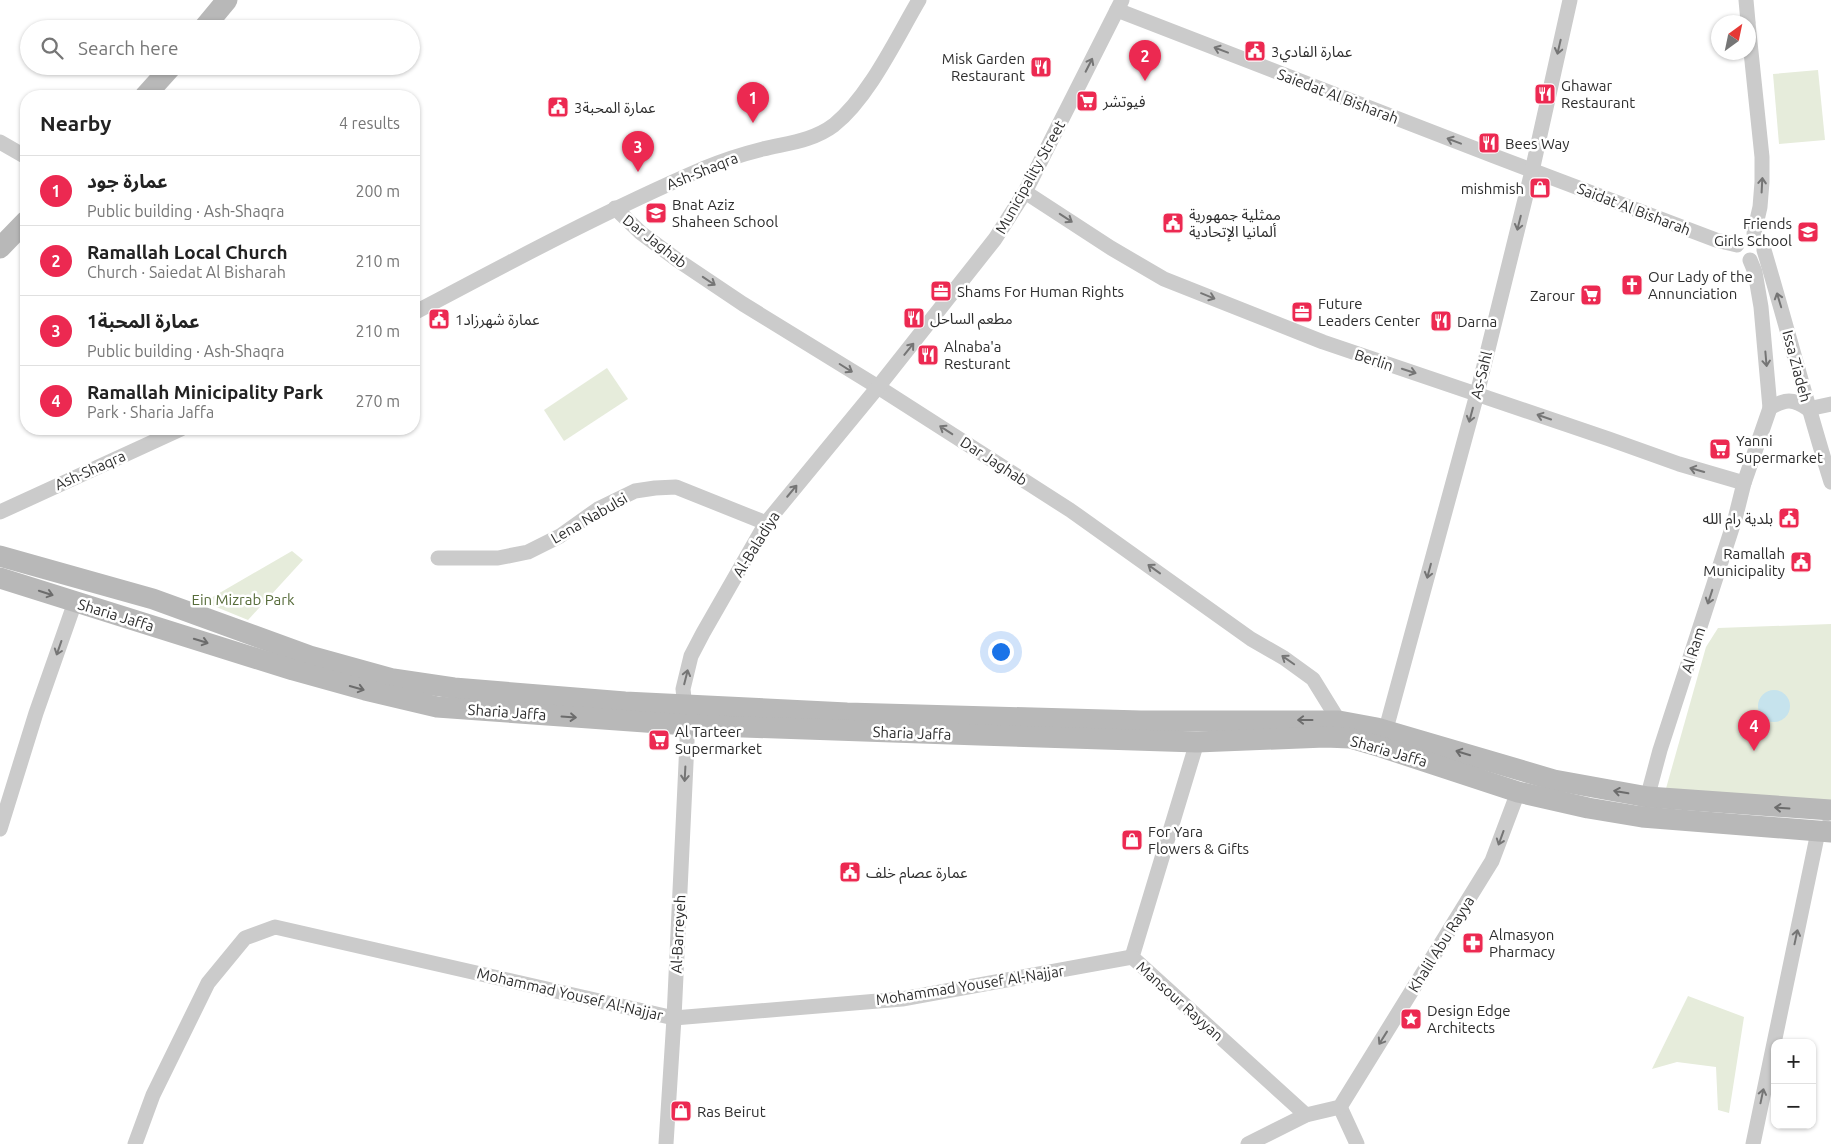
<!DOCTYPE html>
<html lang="en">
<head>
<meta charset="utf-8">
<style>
  body { margin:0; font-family:Ubuntu,"Noto Sans Arabic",sans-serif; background:#f6f6f6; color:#222 }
  .controls { position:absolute; right:15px; bottom:15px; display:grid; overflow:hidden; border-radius:10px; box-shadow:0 1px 4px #0004 }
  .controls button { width:45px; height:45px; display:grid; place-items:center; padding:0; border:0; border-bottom:1px solid #e0e0e0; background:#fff; color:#222; font:25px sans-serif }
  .compass { position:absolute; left:1711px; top:15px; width:45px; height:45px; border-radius:50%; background:#fff; box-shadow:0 1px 4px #0004; rotate:33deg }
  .you { position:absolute; left:1000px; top:651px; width:18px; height:18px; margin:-12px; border:4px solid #fff; border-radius:50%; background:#1a73e8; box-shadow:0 0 0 8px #1a73e833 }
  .badge { display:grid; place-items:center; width:32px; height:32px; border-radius:50%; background:#ec2951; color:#fff; font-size:16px; font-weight:700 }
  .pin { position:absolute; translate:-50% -41px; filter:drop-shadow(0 1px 2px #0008) }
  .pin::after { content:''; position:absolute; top:26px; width:18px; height:15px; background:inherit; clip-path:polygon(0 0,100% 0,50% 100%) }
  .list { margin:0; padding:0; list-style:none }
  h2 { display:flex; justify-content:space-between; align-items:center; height:65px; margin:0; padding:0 20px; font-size:21px }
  h2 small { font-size:16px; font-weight:400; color:#767676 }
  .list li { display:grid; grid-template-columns:32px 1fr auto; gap:15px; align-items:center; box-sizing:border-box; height:70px; padding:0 20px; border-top:1px solid #e0e0e0 }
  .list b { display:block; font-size:19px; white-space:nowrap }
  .list p { margin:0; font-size:16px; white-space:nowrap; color:#767676 }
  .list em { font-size:16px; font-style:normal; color:#767676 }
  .icon { flex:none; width:28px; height:28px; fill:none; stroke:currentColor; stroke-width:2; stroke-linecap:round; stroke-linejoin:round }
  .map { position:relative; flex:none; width:1831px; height:1144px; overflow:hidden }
  .search { position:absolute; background:#fff; box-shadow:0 1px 4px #0004; left:20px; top:20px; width:400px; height:55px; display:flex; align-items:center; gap:12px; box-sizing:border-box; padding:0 18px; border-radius:28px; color:#767676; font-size:19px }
  .panel { position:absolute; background:#fff; box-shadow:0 1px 4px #0004; left:20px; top:90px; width:400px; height:345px; border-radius:20px }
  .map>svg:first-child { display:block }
</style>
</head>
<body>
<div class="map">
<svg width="1831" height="1144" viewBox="0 0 1831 1144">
  <rect width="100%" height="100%" fill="#fff"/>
  <!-- green -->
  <g fill="#e6ecdb">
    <path d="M1818,70L1825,140L1779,144L1773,74Z"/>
    <path d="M607,368L628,399L564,441L544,410Z"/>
    <path d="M292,551L303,560L248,620L204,602Z"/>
    <path d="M1831,624V807L1665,792L1706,647L1718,628Z"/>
    <path d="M1688,996L1744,1017L1729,1113L1718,1110L1716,1067L1677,1062L1652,1069Z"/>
  </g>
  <!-- water -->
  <circle fill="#c6e3ed" cx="1774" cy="706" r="16"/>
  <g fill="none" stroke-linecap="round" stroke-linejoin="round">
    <!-- street -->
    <g stroke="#cbcbcb" stroke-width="15">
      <path d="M1746,0L1748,22"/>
      <path d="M1117,10L1494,156L1716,240L1737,245"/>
      <path d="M1748,23L1762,157V182L1760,207L1754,233"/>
      <path d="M0,142L26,157"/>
      <path d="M1025,192L1111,248L1164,279L1323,342L1609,439L1679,464L1744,483"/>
      <path d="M615,208L641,233L676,259L743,304L878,387L1070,510L1251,639L1284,658L1313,679L1342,726"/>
      <path d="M1764,250C1787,327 1807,405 1831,482"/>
      <path d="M1750,260L1755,272L1761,307L1770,408"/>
      <path d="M414,313C510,262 605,211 705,168C724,160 743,154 763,149C787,143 813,141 834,125C869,97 896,39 919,0"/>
      <path d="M0,512L181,429"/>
      <path d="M438,558H498L528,552L560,536L598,509L635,491L655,488L676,487L766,523"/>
      <path d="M1383,740L1477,394L1532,171L1570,0"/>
      <path d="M1197,742L1132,957L1306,1115"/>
      <path d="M1645,806L1660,750L1735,519L1744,483L1770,408C1785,399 1793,398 1808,409L1831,404"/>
      <path d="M0,829L36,713L75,602"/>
      <path d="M1340,1107L1357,1144"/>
      <path d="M135,1144L153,1095L208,983L245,938L275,927L674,1018L902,999L1132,957"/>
      <path d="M666,1144L674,1018L687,742V725L683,689L691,656L703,633L766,523L878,387L995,239L1025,192L1122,0"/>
      <path d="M1248,1144L1306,1115L1340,1107L1492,861L1518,792"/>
      <path d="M1753,1144L1818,832L1826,827"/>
    </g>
    <!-- secondary -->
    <g stroke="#b8b8b8" stroke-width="21">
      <path d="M203,29L227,0"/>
      <path d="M145,96L172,66"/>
      <path d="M0,248L26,221"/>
      <path d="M0,556L153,599L310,656L393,679L454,688L625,702L847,713L1141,721H1339L1377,728L1554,780L1648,797L1831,810"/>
      <path d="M0,578L293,670L365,690L437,707L687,725L979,735L1197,742L1325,737L1350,738L1381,747L1518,792L1588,808L1642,817L1831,832"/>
    </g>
  </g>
  <!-- one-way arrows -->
  <defs><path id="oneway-shaft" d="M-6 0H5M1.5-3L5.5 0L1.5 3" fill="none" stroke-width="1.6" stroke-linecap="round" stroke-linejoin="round" transform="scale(1.25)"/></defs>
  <g stroke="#757575">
    <use href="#oneway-shaft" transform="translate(1559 47) rotate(103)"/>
    <use href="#oneway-shaft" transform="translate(1221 50) rotate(-159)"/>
    <use href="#oneway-shaft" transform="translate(1089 65) rotate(-63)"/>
    <use href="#oneway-shaft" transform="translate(1454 141) rotate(-159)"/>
    <use href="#oneway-shaft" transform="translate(1762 185) rotate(-87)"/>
    <use href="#oneway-shaft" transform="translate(1066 218) rotate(33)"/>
    <use href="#oneway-shaft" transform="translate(1519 223) rotate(104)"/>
    <use href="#oneway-shaft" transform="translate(709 281) rotate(34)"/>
    <use href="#oneway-shaft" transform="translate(1208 296) rotate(22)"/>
    <use href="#oneway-shaft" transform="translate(1779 300) rotate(-107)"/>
    <use href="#oneway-shaft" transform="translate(909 349) rotate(-51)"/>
    <use href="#oneway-shaft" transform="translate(1766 359) rotate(85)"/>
    <use href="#oneway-shaft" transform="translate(846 368) rotate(32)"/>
    <use href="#oneway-shaft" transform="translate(1409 371) rotate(18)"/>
    <use href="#oneway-shaft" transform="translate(1471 415) rotate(105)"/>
    <use href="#oneway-shaft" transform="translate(1544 417) rotate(-161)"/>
    <use href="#oneway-shaft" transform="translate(946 430) rotate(-147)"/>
    <use href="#oneway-shaft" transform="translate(1697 470) rotate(-164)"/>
    <use href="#oneway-shaft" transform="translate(792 491) rotate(-50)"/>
    <use href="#oneway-shaft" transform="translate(1154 569) rotate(-144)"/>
    <use href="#oneway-shaft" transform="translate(1429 571) rotate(105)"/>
    <use href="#oneway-shaft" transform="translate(1710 597) rotate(108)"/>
    <use href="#oneway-shaft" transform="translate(59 648) rotate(109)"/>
    <use href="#oneway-shaft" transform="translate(1288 660) rotate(-145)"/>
    <use href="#oneway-shaft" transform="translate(686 677) rotate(-76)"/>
    <use href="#oneway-shaft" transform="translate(685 774) rotate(93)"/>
    <use href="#oneway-shaft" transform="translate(1501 838) rotate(110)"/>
    <use href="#oneway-shaft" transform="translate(1796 937) rotate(-78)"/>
    <use href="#oneway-shaft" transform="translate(1383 1038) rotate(122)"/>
    <use href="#oneway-shaft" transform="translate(1762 1096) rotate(-78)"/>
  </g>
  <g stroke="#6c6c6c">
    <use href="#oneway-shaft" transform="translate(46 593) rotate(18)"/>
    <use href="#oneway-shaft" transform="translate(201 641) rotate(17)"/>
    <use href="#oneway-shaft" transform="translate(357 688) rotate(16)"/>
    <use href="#oneway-shaft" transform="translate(569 717) rotate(4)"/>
    <use href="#oneway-shaft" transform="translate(1305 720) rotate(180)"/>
    <use href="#oneway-shaft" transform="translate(1463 753) rotate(-163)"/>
    <use href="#oneway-shaft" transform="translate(1621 792) rotate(-170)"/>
    <use href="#oneway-shaft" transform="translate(1782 808) rotate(-176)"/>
  </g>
  <!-- icons -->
  <defs>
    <g id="civic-square" transform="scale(1.125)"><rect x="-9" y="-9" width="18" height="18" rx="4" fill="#ec2951" stroke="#fff"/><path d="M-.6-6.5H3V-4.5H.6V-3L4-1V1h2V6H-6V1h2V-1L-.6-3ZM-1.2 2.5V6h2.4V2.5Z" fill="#fff"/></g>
    <g id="restaurant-square" transform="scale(1.125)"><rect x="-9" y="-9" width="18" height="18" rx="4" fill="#ec2951" stroke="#fff"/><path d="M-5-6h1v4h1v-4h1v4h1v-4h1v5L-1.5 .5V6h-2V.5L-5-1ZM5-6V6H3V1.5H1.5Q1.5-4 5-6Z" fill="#fff"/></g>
    <g id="supermarket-square" transform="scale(1.125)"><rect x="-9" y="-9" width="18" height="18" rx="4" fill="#ec2951" stroke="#fff"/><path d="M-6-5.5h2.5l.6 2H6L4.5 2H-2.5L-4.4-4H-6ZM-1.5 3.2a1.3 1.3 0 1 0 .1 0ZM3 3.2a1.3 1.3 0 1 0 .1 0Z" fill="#fff"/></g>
    <g id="shop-square" transform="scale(1.125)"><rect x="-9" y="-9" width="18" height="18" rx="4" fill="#ec2951" stroke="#fff"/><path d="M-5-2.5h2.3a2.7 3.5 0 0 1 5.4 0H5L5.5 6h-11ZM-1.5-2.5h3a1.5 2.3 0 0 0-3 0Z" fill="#fff"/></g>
    <g id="school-square" transform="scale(1.125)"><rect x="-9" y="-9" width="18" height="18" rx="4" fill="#ec2951" stroke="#fff"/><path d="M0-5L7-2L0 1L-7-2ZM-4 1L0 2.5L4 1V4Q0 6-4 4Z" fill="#fff"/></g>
    <g id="church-square" transform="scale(1.125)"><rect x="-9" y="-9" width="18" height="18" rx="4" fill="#ec2951" stroke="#fff"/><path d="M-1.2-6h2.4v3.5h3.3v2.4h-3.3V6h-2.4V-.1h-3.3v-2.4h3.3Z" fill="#fff"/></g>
    <g id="office-square" transform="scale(1.125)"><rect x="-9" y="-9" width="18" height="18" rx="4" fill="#ec2951" stroke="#fff"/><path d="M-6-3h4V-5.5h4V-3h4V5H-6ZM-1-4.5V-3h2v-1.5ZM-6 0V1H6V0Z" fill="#fff"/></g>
    <g id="pharmacy-square" transform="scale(1.125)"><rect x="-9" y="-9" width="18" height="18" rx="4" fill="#ec2951" stroke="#fff"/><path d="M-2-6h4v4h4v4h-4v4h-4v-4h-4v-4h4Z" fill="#fff"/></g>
    <g id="sight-square" transform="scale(1.125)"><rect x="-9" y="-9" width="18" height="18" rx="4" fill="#ec2951" stroke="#fff"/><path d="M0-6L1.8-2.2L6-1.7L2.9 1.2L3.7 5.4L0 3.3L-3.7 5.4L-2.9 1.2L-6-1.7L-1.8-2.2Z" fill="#fff"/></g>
  </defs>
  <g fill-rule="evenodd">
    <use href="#civic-square" x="1255" y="51"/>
    <use href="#restaurant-square" x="1041" y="67"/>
    <use href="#restaurant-square" x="1545" y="94"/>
    <use href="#supermarket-square" x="1087" y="101"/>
    <use href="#civic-square" x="558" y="107"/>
    <use href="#restaurant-square" x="1489" y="143"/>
    <use href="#shop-square" x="1540" y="188"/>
    <use href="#school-square" x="656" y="213"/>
    <use href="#civic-square" x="1173" y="223"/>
    <use href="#school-square" x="1808" y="232"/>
    <use href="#church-square" x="1632" y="285"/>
    <use href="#office-square" x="941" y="291"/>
    <use href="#supermarket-square" x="1591" y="295"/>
    <use href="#office-square" x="1302" y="312"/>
    <use href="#restaurant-square" x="914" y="318"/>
    <use href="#civic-square" x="439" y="319"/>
    <use href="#restaurant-square" x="1441" y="321"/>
    <use href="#restaurant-square" x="928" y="355"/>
    <use href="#supermarket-square" x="1720" y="449"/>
    <use href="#civic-square" x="1789" y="518"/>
    <use href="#civic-square" x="1801" y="562"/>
    <use href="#supermarket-square" x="659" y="740"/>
    <use href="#shop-square" x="1132" y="840"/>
    <use href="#civic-square" x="850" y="872"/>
    <use href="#pharmacy-square" x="1473" y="943"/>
    <use href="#sight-square" x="1411" y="1019"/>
    <use href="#shop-square" x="681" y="1111"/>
  </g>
  <g text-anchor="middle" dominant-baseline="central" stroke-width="5" stroke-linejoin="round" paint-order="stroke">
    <!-- poi labels -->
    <g font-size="15" fill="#2e2e2e" stroke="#fff" text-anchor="start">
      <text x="1271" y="51">عمارة الفادي3</text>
      <text x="1025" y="58" text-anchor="end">Misk Garden<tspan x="1025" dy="17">Restaurant</tspan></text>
      <text x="1561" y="85">Ghawar<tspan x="1561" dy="17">Restaurant</tspan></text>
      <text x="1103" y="101">فيوتشر</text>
      <text x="574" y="107">عمارة المحبة3</text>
      <text x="1505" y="143">Bees Way</text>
      <text x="1524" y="188" text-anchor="end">mishmish</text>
      <text x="672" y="204">Bnat Aziz<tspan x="672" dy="17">Shaheen School</tspan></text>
      <text x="1189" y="214">ممثلية جمهورية<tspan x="1189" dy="17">ألمانيا الإتحادية</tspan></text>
      <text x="1792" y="223" text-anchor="end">Friends<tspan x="1792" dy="17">Girls School</tspan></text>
      <text x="1648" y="276">Our Lady of the<tspan x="1648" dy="17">Annunciation</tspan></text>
      <text x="957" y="291">Shams For Human Rights</text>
      <text x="1575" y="295" text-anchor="end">Zarour</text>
      <text x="1318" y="303">Future<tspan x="1318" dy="17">Leaders Center</tspan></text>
      <text x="930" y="318">مطعم الساحل</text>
      <text x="455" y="319">عمارة شهرزاد1</text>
      <text x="1457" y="321">Darna</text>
      <text x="944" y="346">Alnaba'a<tspan x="944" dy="17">Resturant</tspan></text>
      <text x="1736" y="440">Yanni<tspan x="1736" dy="17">Supermarket</tspan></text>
      <text x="1773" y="518" text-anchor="end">بلدية رام الله</text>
      <text x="1785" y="553" text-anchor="end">Ramallah<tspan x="1785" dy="17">Municipality</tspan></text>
      <text x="675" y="731">Al Tarteer<tspan x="675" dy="17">Supermarket</tspan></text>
      <text x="1148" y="831">For Yara<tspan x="1148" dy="17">Flowers &amp; Gifts</tspan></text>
      <text x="866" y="872">عمارة عصام خلف</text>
      <text x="1489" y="934">Almasyon<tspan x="1489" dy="17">Pharmacy</tspan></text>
      <text x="1427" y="1010">Design Edge<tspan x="1427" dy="17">Architects</tspan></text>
      <text x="697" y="1111">Ras Beirut</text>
    </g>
    <!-- street labels -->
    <g font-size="15" fill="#2e2e2e" stroke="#fff">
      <text transform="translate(1338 96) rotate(21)">Saiedat Al Bisharah</text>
      <text transform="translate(702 171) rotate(-22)">Ash-Shaqra</text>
      <text transform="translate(1030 177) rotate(-61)">Municipality Street</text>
      <text transform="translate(1634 209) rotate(21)">Saidat Al Bisharah</text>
      <text transform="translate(655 241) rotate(38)">Dar Jaghab</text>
      <text transform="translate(1374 360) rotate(18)">Berlin</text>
      <text transform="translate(1797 366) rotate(75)">Issa Ziadeh</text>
      <text transform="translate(1481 375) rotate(-76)">As-Sahl</text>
      <text transform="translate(994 461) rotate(33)">Dar Jaghab</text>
      <text transform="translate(90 470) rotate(-24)">Ash-Shaqra</text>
      <text transform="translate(589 518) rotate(-30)">Lena Nabulsi</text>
      <text transform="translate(756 544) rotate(-58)">Al-Baladiya</text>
      <text transform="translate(116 615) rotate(17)">Sharia Jaffa</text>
      <text transform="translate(1693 650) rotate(-72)">Al Ram</text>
      <text transform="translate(507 712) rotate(4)">Sharia Jaffa</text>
      <text transform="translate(912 733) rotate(2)">Sharia Jaffa</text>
      <text transform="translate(1389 751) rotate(16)">Sharia Jaffa</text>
      <text transform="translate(678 934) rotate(-87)">Al-Barreyeh</text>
      <text transform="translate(1441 944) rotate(-58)">Khalil Abu Rayya</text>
      <text transform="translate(970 985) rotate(-9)">Mohammad Yousef Al-Najjar</text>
      <text transform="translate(570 994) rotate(13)">Mohammad Yousef Al-Najjar</text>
      <text transform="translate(1180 1001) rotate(42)">Mansour Rayyan</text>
    </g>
    <!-- park labels -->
    <g font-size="15" fill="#576c3a" stroke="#fff">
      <text x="243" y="599">Ein Mizrab Park</text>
    </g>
  </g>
</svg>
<div class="controls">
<button>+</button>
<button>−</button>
</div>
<svg class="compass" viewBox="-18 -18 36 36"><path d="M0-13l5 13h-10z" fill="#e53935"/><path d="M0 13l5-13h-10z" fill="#767676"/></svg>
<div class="you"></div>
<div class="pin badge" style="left:753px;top:123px">1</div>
<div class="pin badge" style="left:1145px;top:81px">2</div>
<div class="pin badge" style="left:638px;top:172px">3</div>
<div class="pin badge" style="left:1754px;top:751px">4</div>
<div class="search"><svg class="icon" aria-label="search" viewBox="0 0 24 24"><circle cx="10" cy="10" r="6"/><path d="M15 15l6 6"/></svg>Search here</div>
<section class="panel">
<h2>Nearby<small>4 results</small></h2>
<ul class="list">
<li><span class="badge">1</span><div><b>عمارة جود</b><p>Public building · Ash-Shaqra</p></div><em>200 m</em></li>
<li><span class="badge">2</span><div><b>Ramallah Local Church</b><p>Church · Saiedat Al Bisharah</p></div><em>210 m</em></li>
<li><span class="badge">3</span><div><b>عمارة المحبة1</b><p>Public building · Ash-Shaqra</p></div><em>210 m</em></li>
<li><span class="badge">4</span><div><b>Ramallah Minicipality Park</b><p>Park · Sharia Jaffa</p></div><em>270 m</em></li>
</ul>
</section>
</div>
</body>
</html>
